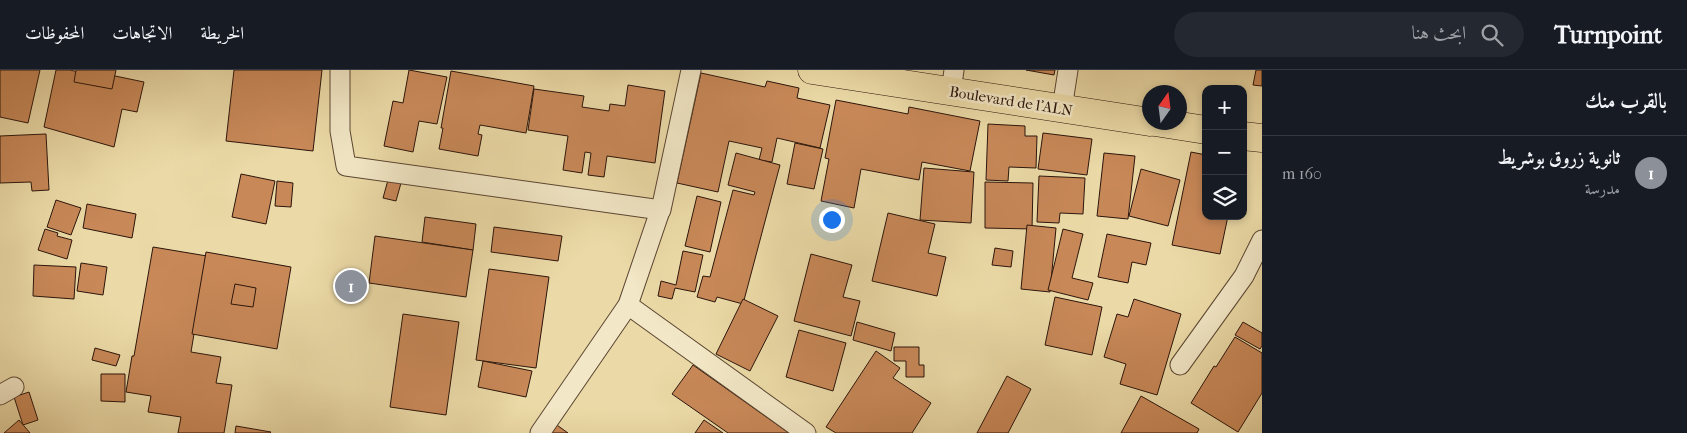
<!DOCTYPE html>
<html lang="ar">
<head>
<meta charset="utf-8">
<style>
  body { margin:0; font-family:"IM FELL French Canon",Amiri,serif; background:#242831; color:#f1f3f6; direction:rtl }
  .controls { position:absolute; right:15px; top:15px; display:grid; overflow:hidden; border-radius:10px; box-shadow:0 2px 8px #0003 }
  .controls button { width:45px; height:45px; display:grid; place-items:center; padding:0; border:0; border-bottom:1px solid #363941; background:#171b24; color:#f1f3f6; font:25px sans-serif }
  .compass { position:absolute; left:1142px; top:15px; width:45px; height:45px; border-radius:50%; background:#171b24; box-shadow:0 2px 8px #0003; rotate:14deg }
  .you { position:absolute; left:831px; top:149px; width:18px; height:18px; margin:-12px; border:4px solid #fff; border-radius:50%; background:#1a73e8; box-shadow:0 0 0 8px #1a73e833 }
  .badge { display:grid; place-items:center; width:32px; height:32px; border-radius:50%; background:#8c9099; color:#fff; font-size:16px; font-weight:700 }
  .pin { position:absolute; translate:-50% -50%; border:2px solid #fff; box-shadow:0 1px 5px #0006 }
  .list { margin:0; padding:0; list-style:none }
  h2 { display:flex; justify-content:space-between; align-items:center; height:65px; margin:0; padding:0 20px; font-size:21px }
  h2 small { font-size:16px; font-weight:400; color:#9ea1a6 }
  .list li { display:grid; grid-template-columns:32px 1fr auto; gap:15px; align-items:center; box-sizing:border-box; height:75px; padding:0 20px; border-top:1px solid #363941 }
  .list b { display:block; font-size:19px; white-space:nowrap }
  .list p { margin:0; font-size:16px; white-space:nowrap; color:#9ea1a6 }
  .list em { font-size:16px; font-style:normal; color:#9ea1a6 }
  .icon { flex:none; width:28px; height:28px; fill:none; stroke:currentColor; stroke-width:2; stroke-linecap:round; stroke-linejoin:round }
  .map { position:relative; flex:none; width:1262px; height:363px; overflow:hidden; direction:ltr }
  header { display:flex; align-items:center; gap:30px; box-sizing:border-box; height:70px; padding:0 25px; background:#171b24; border-bottom:1px solid #363941 }
  header strong { font-size:24px }
  nav { display:flex; gap:28px; margin-inline-start:auto; font-size:18px }
  .search { width:350px; height:45px; background:#242831; display:flex; align-items:center; gap:12px; box-sizing:border-box; padding:0 18px; border-radius:28px; color:#9ea1a6; font-size:19px }
  main { display:flex }
  aside { flex:1; background:#171b24 }
  .map>svg:first-child { display:block }
</style>
</head>
<body>
<header>
<strong>Turnpoint</strong>
<div class="search"><svg class="icon" aria-label="search" viewBox="0 0 24 24"><circle cx="10" cy="10" r="6"/><path d="M15 15l6 6"/></svg>ابحث هنا</div>
<nav><a>الخريطة</a><a>الاتجاهات</a><a>المحفوظات</a></nav>
</header>
<main>
<aside>
<h2>بالقرب منك<small></small></h2>
<ul class="list">
<li><span class="badge">1</span><div><b>ثانوية زروق بوشريط</b><p>مدرسة</p></div><em>160 m</em></li>
</ul>
</aside>
<div class="map">
<svg width="1262" height="363" viewBox="0 0 1262 363">
  <rect width="100%" height="100%" fill="#ebdaa7"/>
  <filter id="stains"><feTurbulence type="fractalNoise" baseFrequency=".004" numOctaves="4"/><feColorMatrix values="0 0 0 0 .2 0 0 0 0 .09 0 0 0 0 .02 0 0 0 .5 -.17"/></filter>
  <radialGradient id="worn" r=".72"><stop offset=".6" stop-color="#630" stop-opacity="0"/><stop offset="1" stop-color="#630" stop-opacity=".3"/></radialGradient>
  <!-- building -->
  <g fill="#c88858" stroke="#2b150b">
    <path d="M0,0H40L28,53L0,47Z"/>
    <path d="M56,0H70L95,6L96,2L144,12L137,42L122,39L114,77L44,57Z"/>
    <path d="M76,0H116L112,19L74,12Z"/>
    <path d="M234,0H322L313,81L226,71Z"/>
    <path d="M409,0L447,7L437,54L419,51L413,82L384,76L393,31L403,33Z"/>
    <path d="M1026,0H1055L1054,5Z"/>
    <path d="M1256,0H1262V16L1253,15Z"/>
    <path d="M451,1L534,16L526,63L480,55L478,64L482,65L478,86L439,79L443,58H441Z"/>
    <path d="M701,3L765,17L767,11L799,18L797,28L830,35L820,78L777,68L772,92L759,90L762,78L729,71L718,122L677,113Z"/>
    <path d="M628,15L665,21L655,93L607,86L604,107L588,105L591,83L585,82L582,103L563,100L568,66L528,60L534,19L584,26L582,37L609,41L610,34L625,36Z"/>
    <path d="M836,30L908,44L909,37L980,51L970,101L922,92L919,110L861,99L854,138L821,131L829,89L825,88Z"/>
    <path d="M988,54L1025,56V66H1037L1036,98L1009,97L1008,111L986,110Z"/>
    <path d="M1043,63L1092,69L1087,105L1038,99Z"/>
    <path d="M46,64L49,120L32,121L31,112L0,113V66Z"/>
    <path d="M795,73L823,79L814,119L787,114Z"/>
    <path d="M1191,82L1206,85V146H1228L1220,184L1172,175Z"/>
    <path d="M736,83L780,95L743,234L717,227L715,232L697,227L703,206L710,207L733,120L754,125L755,122L728,115Z"/>
    <path d="M1104,83L1135,86L1128,149L1097,146Z"/>
    <path d="M924,98L974,102L971,153L920,150Z"/>
    <path d="M1141,99L1180,110L1168,156L1129,146Z"/>
    <path d="M241,104L275,111L266,154L232,147Z"/>
    <path d="M1039,106L1085,108L1083,144L1060,143L1059,153L1037,152Z"/>
    <path d="M388,110L401,113L396,131L383,128Z"/>
    <path d="M277,111L293,113L291,137L275,136Z"/>
    <path d="M985,112L1033,113L1032,159L985,158Z"/>
    <path d="M697,126L721,132L710,182L685,176Z"/>
    <path d="M56,130L81,138L71,165L47,157Z"/>
    <path d="M87,134L136,144L132,168L83,158Z"/>
    <path d="M888,143L935,154L928,183L946,187L937,226L872,211Z"/>
    <path d="M425,147L476,154L473,180L422,172Z"/>
    <path d="M1027,155L1056,158L1050,222L1021,219Z"/>
    <path d="M494,157L562,166L558,191L491,182Z"/>
    <path d="M45,159L58,163L57,166L72,170L67,189L38,180Z"/>
    <path d="M1063,159L1083,164L1072,208L1093,213L1088,230L1048,220Z"/>
    <path d="M1107,164L1151,173L1146,195L1132,192L1128,213L1098,207Z"/>
    <path d="M375,166L473,180L466,227L369,213Z"/>
    <path d="M153,177L207,186L191,282L221,287L216,313L232,315L224,363H178L181,347L148,342L151,326L126,322L132,286H134Z"/>
    <path d="M995,178L1013,181L1011,197L992,195Z"/>
    <path d="M683,181L703,185L695,222L675,218L672,229L658,226L661,211L676,215Z"/>
    <path d="M206,182L291,197L277,279L192,264Z"/>
    <path d="M811,184L852,195L843,227L860,231L851,266L794,251Z"/>
    <path d="M81,193L107,197L103,225L77,221Z"/>
    <path d="M34,195L76,197L74,229L33,226Z"/>
    <path d="M489,199L549,207L536,298L476,290Z"/>
    <path d="M235,214L256,218L253,237L231,234Z"/>
    <path d="M1055,227L1102,237L1092,285L1045,275Z"/>
    <path d="M743,229L778,246L750,301L716,284Z"/>
    <path d="M1134,229L1181,244L1157,325L1120,314L1126,294L1104,287L1117,244L1128,247Z"/>
    <path d="M403,244L459,252L446,345L390,337Z"/>
    <path d="M857,252L895,263L891,281L853,270Z"/>
    <path d="M1243,252L1262,263V276L1260,279L1235,265Z"/>
    <path d="M799,260L846,273L833,321L786,307Z"/>
    <path d="M1235,267L1262,283V323L1238,362L1191,333L1214,296L1216,297Z"/>
    <path d="M894,277H919V295H924V307H906V291H894Z"/>
    <path d="M95,278L120,285L116,296L92,290Z"/>
    <path d="M876,281L900,298L893,308L931,333L912,363H836L826,357Z"/>
    <path d="M483,291L532,301L526,327L478,317Z"/>
    <path d="M693,295L789,363H728L672,324Z"/>
    <path d="M101,304H125V332L101,331Z"/>
    <path d="M1007,306L1031,319L1008,363H977Z"/>
    <path d="M29,322L38,350L23,355L14,327Z"/>
    <path d="M1141,326L1199,359L1197,363H1121Z"/>
    <path d="M19,350L30,363H4Z"/>
    <path d="M704,350L723,363H695Z"/>
    <path d="M554,353L568,363H547Z"/>
    <path d="M236,356L271,362L270,363H235Z"/>
  </g>
  <g fill="none" stroke-linecap="round" stroke-linejoin="round">
    <!-- street casing -->
    <g stroke="#5b4632" stroke-width="21">
      <g id="street">
        <path d="M340,0V61L346,96L661,140"/>
        <path d="M951,22L954,0"/>
        <path d="M1062,39L1068,0"/>
        <path d="M628,235L806,363"/>
        <path d="M1180,295L1244,206L1262,170"/>
        <path d="M0,325L14,317"/>
        <path d="M540,363L628,235L662,135L691,0"/>
      </g>
    </g>
    <!-- primary casing -->
    <g stroke="#2b150b" stroke-width="29">
      <g id="primary">
        <path d="M812,0L1150,52"/>
        <path d="M1155,52L1206,60"/>
        <path d="M1243,66L1262,68"/>
      </g>
    </g>
    <!-- street -->
    <use href="#street" stroke="#f2e7c6" stroke-width="19"/>
    <!-- primary -->
    <use href="#primary" stroke="#ebdaa7" stroke-width="28"/>
  </g>
  <g text-anchor="middle" dominant-baseline="central" stroke-width="5" stroke-linejoin="round" paint-order="stroke">
    <!-- street labels -->
    <g font-size="15" fill="#2b150b" stroke="#f2e7c6">
      <text transform="translate(1011 31) rotate(9)">Boulevard de l'ALN</text>
    </g>
  </g>
  <rect width="100%" height="100%" filter="url(#stains)"/>
  <rect width="100%" height="100%" fill="url(#worn)"/>
</svg>
<div class="controls">
<button>+</button>
<button>−</button>
<button><svg class="icon" aria-label="layers" viewBox="0 0 24 24"><path d="M12 4l9 5-9 5-9-5zM3 14l9 5 9-5"/></svg></button>
</div>
<svg class="compass" viewBox="-18 -18 36 36"><path d="M0-13l5 13h-10z" fill="#e53935"/><path d="M0 13l5-13h-10z" fill="#9ea1a6"/></svg>
<div class="you"></div>
<div class="pin badge" style="left:351px;top:216px">1</div>
</div>
</main>
</body>
</html>
